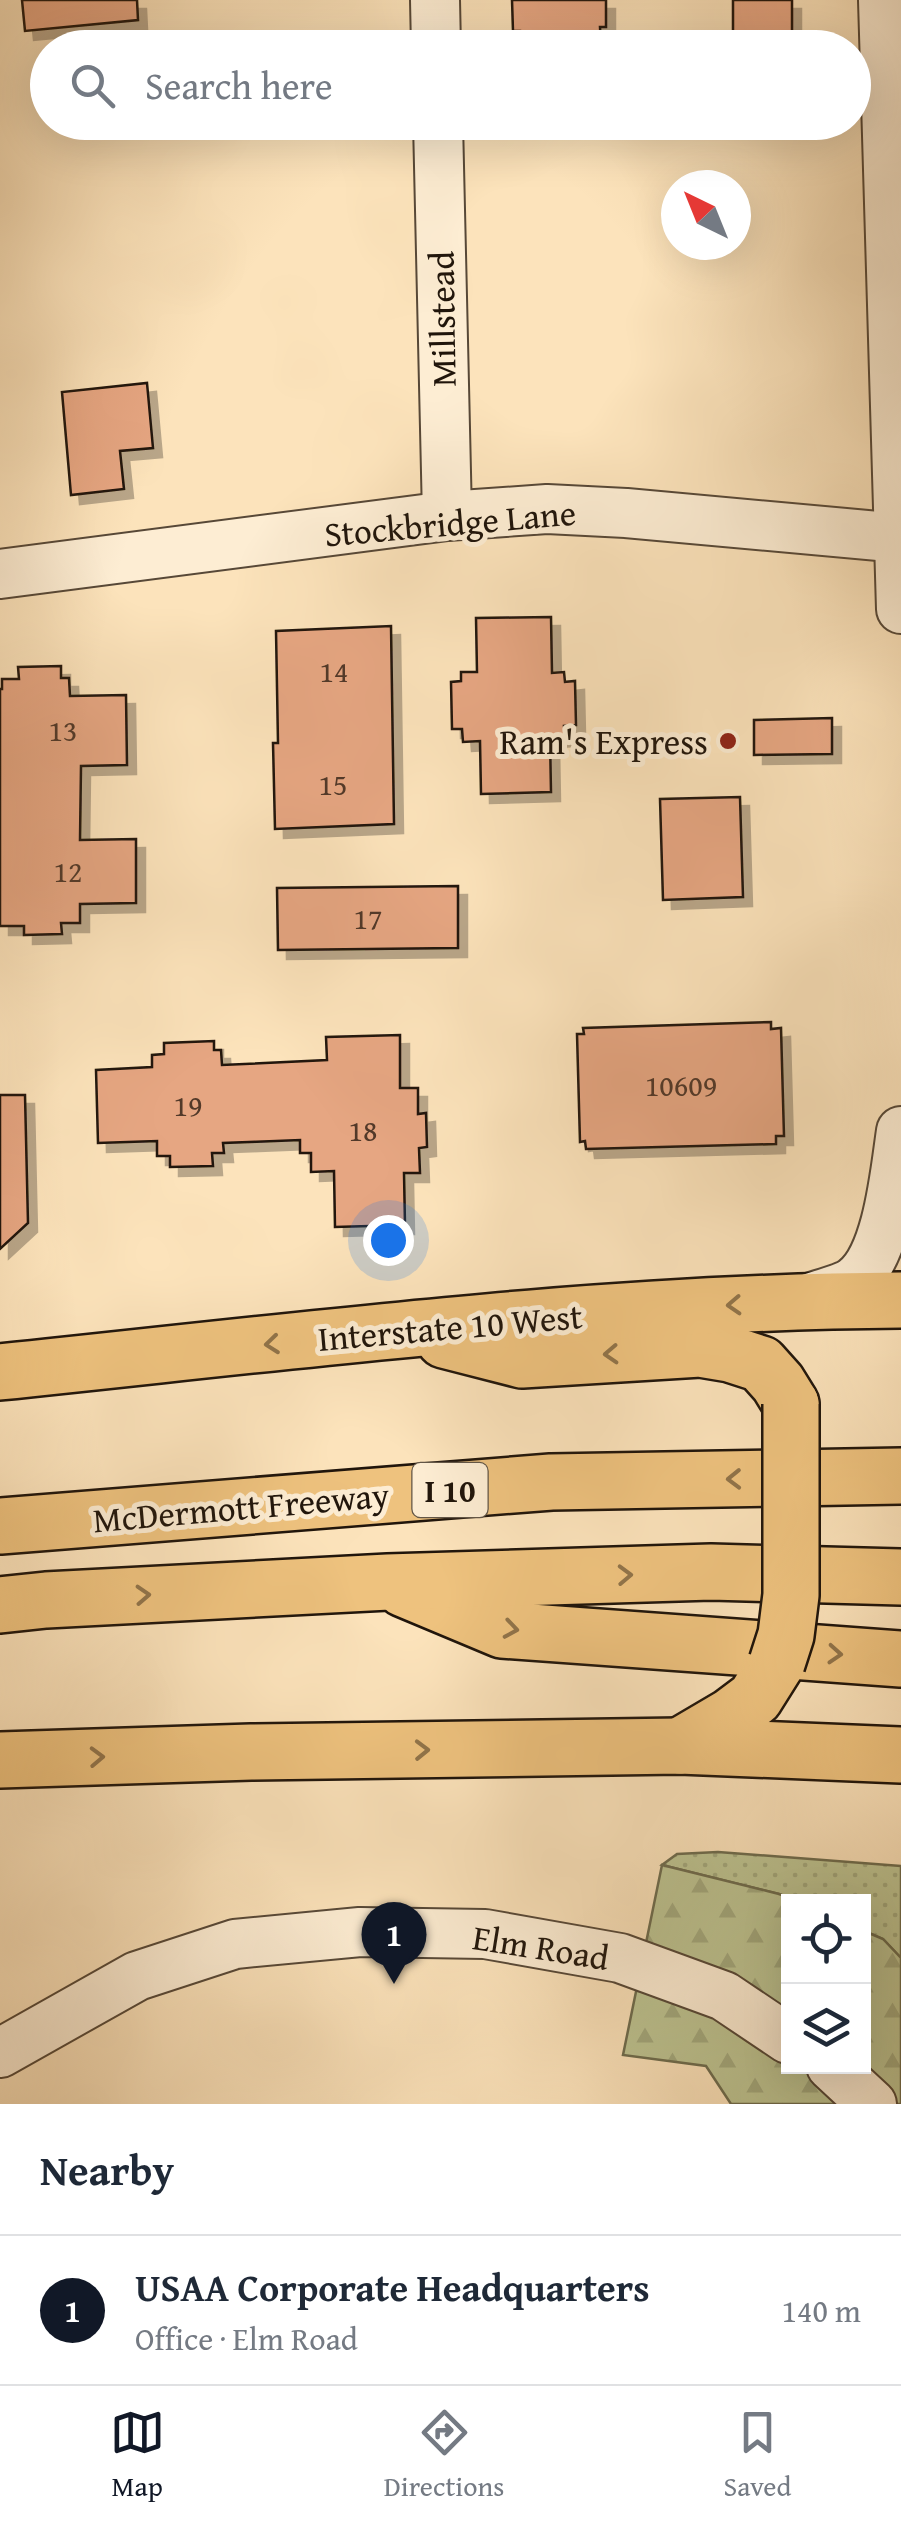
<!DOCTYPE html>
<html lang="en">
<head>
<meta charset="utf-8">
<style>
  body { margin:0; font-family:"Gentium Book Plus",serif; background:#f2f2f3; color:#1f2937 }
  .controls { position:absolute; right:30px; bottom:30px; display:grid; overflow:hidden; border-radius:0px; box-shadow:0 10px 40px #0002 }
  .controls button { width:90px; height:90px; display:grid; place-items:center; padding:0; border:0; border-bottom:2px solid #e0e1e3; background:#fff; color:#1f2937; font:50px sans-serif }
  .compass { position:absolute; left:661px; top:170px; width:90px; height:90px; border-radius:50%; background:#fff; box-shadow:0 10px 40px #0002; rotate:317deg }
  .you { position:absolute; left:388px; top:1240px; width:35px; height:35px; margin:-25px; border:8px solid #fff; border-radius:50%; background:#1a73e8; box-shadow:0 0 0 15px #1a73e833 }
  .badge { display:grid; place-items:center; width:65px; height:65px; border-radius:50%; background:#111827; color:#fff; font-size:32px; font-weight:700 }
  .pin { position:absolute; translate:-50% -82px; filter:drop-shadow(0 2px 5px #0008) }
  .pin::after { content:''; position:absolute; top:52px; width:35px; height:30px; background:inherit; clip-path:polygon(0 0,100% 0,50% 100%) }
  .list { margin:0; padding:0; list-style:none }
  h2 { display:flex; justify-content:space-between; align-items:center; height:130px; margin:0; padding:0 40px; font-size:42px }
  h2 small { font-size:32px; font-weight:400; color:#747a83 }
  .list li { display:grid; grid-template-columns:65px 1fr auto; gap:30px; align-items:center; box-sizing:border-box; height:150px; padding:0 40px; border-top:2px solid #e0e1e3 }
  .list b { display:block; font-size:38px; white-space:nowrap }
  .list p { margin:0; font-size:32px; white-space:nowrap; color:#747a83 }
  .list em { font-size:32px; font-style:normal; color:#747a83 }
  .icon { flex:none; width:55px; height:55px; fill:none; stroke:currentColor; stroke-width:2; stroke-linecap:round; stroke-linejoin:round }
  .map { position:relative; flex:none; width:901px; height:2104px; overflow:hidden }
  .search { position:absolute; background:#fff; box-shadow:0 10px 40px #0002; left:30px; right:30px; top:30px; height:110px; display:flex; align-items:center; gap:25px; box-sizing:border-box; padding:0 35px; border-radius:55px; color:#747a83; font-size:38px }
  .sheet { height:280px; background:#fff }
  nav { display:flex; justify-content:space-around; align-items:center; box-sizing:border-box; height:140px; border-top:2px solid #e0e1e3; background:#fff; font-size:28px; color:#747a83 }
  nav a { display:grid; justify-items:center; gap:5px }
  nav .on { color:#111827 }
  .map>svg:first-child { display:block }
</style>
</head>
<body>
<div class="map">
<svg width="901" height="2104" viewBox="0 0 901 2104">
  <defs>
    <pattern id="grass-dots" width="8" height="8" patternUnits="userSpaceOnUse" patternTransform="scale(2.5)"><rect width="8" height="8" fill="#bdc492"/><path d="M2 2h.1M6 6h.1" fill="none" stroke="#a2a87d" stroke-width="1.8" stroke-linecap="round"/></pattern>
    <pattern id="forest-firs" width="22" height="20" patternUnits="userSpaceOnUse" patternTransform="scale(2.5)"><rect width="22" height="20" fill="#bdc492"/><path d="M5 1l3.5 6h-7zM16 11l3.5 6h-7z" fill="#a2a87d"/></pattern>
    <filter id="shadow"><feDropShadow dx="9" dy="9" stdDeviation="0" flood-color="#0004"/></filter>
  </defs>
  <rect width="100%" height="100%" fill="#fce3bb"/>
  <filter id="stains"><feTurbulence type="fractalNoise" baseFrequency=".002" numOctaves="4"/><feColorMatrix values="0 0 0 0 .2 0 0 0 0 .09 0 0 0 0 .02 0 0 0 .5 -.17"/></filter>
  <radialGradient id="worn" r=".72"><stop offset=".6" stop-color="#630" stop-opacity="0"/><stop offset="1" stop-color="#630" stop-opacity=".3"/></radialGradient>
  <!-- grass -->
  <path fill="url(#grass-dots)" stroke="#6e6c4e" stroke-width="2.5" d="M718,1852L901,1866V1958L883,1939L864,1931V1902L797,1901L779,1894L662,1865L677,1854Z"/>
  <!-- forest -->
  <path fill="url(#forest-firs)" stroke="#6e6c4e" stroke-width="2.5" d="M662,1865L779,1894L797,1901L788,1902V2066H864V1931L883,1939L901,1958V2104H731L706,2066L623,2055Z"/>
  <!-- building -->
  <g fill="#e6a682" stroke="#20150b" stroke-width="2.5" filter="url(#shadow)">
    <path d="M22,0H137L138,20L25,31Z"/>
    <path d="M512,0H606V27H600L601,48H521L520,31H513Z"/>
    <rect x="733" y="0" width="59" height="48"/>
    <path d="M147,383L153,448L120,451L124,489L71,495L62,392Z"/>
    <path d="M551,617L552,673L564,672L565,682L575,681L576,725L564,726L565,737L550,738L551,792L481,794L480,741L463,742L462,729H452L451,682L461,681V672H477L476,618Z"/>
    <path d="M391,626L394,824L275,829L273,743H278L276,631Z"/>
    <path d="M61,666V678H69L70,696L126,695L127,765L81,766L80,840L136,839V903L80,904V923H61L62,934L24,935V926H0V689H2V679H19L18,667Z"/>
    <path d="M832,718V754L754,755V720Z"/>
    <path d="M740,797L743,897L663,900L660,799Z"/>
    <path d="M458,886V948L278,950L277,888Z"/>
    <path d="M771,1022V1029L781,1028L784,1136H776V1144L586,1149L585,1141L580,1142L577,1034H584L583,1028Z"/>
    <path d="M400,1035V1088H418V1114L426,1113L427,1147L419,1148L420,1173H404L405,1225L335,1227L334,1171L311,1172V1153H300V1140L223,1143L224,1153H212L213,1166L170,1167V1156H157V1141L98,1143L96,1070L152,1067V1055L164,1054V1043L214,1041V1050H221L222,1065L327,1060L326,1037Z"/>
    <path d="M0,1095H25L28,1223L0,1249Z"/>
  </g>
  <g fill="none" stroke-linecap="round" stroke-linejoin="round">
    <!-- minor casing -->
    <g stroke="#574837" stroke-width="52">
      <g id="minor">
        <path d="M435,0L436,48"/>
        <path d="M883,0L901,609"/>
        <path d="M438,122L447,516"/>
        <path d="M0,574L447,516L547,509L626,513L901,538"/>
        <path d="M802,1300C814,1296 845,1288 854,1281C888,1256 895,1171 901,1131"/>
        <path d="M0,2053L137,1976L235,1944L360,1932L485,1934L620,1958L724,1996L788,2039"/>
        <path d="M831,2066L872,2104"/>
      </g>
    </g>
    <!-- major casing -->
    <g stroke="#20150b" stroke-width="60">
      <g id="major">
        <path d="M444,1340L522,1360L700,1349L730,1354L761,1364L778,1383L791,1404"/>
        <path d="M0,1372C300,1341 599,1302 901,1300"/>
        <path d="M680,1746L731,1716L755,1698L777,1663"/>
        <path d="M0,1760L251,1752L680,1746L901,1755"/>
      </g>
    </g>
    <!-- highway casing -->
    <g stroke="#20150b" stroke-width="60">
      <g id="highway">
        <path d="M0,1526L551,1482L901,1476"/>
        <path d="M404,1589L502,1630L901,1659"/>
        <path d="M0,1605L46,1600L388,1582L711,1572L901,1577"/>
      </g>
    </g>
    <!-- minor -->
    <use href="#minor" stroke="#fdedd3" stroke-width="48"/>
    <!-- major -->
    <use href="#major" stroke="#eec27e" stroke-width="55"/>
    <!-- highway -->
    <use href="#highway" stroke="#eec27e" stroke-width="55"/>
    <!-- major-bridge casing -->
    <g stroke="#20150b" stroke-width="60" stroke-linecap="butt">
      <path id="major-bridge" d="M777,1663L786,1635L791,1595V1404"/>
    </g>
    <!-- major-bridge -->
    <use href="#major-bridge" stroke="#eec27e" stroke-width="55"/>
  </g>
  <!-- one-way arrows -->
  <defs><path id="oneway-chevron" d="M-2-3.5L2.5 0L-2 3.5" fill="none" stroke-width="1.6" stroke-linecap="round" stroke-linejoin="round" transform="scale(2.5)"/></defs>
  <g stroke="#91744a">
    <use href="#oneway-chevron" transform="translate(734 1305) rotate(177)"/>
    <use href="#oneway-chevron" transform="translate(272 1344) rotate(174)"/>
    <use href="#oneway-chevron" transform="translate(611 1354) rotate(177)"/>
    <use href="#oneway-chevron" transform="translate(734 1479) rotate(179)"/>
    <use href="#oneway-chevron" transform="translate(625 1575) rotate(-2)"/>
    <use href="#oneway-chevron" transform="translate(143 1595) rotate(-3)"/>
    <use href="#oneway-chevron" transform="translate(511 1629) rotate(9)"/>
    <use href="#oneway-chevron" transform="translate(835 1654) rotate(4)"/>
    <use href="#oneway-chevron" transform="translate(422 1750) rotate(-1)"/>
    <use href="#oneway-chevron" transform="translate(97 1757) rotate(-2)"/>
  </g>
  <!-- markers -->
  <circle fill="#8f2418" stroke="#fdedd3" stroke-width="4" cx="728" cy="741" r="10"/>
  <g text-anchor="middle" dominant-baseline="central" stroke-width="10" stroke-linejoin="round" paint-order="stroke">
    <!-- number labels -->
    <g font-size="30" fill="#523929">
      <text x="334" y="671">14</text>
      <text x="63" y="730">13</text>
      <text x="333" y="784">15</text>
      <text x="68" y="871">12</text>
      <text x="368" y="918">17</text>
      <text x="681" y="1085">10609</text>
      <text x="188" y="1105">19</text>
      <text x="363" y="1130">18</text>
    </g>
    <!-- shield labels -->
    <rect fill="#fdedd3" stroke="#625647" stroke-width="2.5" x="412.5" y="1463" width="75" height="54" rx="8"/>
    <g font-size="32" font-weight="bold" fill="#20150b">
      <text x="450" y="1490">I 10</text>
    </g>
    <!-- street labels -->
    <g font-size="35" fill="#20150b" stroke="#fdedd3">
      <text transform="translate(442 319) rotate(-91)">Millstead</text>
      <text transform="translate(450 523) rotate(-5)">Stockbridge Lane</text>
      <text transform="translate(450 1327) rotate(-5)">Interstate 10 West</text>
      <text transform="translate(241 1507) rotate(-5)">McDermott Freeway</text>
      <text transform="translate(541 1947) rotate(9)">Elm Road</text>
    </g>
    <!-- poi labels -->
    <g font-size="35" fill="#20150b" stroke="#fdedd3" text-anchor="end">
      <text x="708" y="741">Ram's Express</text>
    </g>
  </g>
  <rect width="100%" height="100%" filter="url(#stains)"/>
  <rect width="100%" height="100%" fill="url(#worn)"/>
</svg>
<div class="controls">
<button><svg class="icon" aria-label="locate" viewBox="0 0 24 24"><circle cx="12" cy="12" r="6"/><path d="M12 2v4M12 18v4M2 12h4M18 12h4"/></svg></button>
<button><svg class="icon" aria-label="layers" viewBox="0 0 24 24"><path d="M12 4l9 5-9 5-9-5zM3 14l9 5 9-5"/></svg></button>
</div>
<svg class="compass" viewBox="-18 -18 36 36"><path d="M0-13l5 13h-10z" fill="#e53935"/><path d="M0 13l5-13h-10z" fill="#747a83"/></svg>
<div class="you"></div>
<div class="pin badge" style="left:394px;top:1984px">1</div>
<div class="search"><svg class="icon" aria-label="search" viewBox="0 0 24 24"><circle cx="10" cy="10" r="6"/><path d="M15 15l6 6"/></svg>Search here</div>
</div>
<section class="sheet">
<h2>Nearby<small></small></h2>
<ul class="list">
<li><span class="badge">1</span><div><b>USAA Corporate Headquarters</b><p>Office · Elm Road</p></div><em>140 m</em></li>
</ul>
</section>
<nav>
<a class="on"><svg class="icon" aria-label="map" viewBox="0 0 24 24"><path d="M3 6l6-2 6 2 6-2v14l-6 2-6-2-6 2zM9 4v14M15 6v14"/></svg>Map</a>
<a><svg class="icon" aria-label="directions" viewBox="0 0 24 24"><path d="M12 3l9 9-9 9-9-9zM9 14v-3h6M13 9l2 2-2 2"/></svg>Directions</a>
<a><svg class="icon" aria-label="saved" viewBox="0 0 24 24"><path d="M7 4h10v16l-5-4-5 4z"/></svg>Saved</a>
</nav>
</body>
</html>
